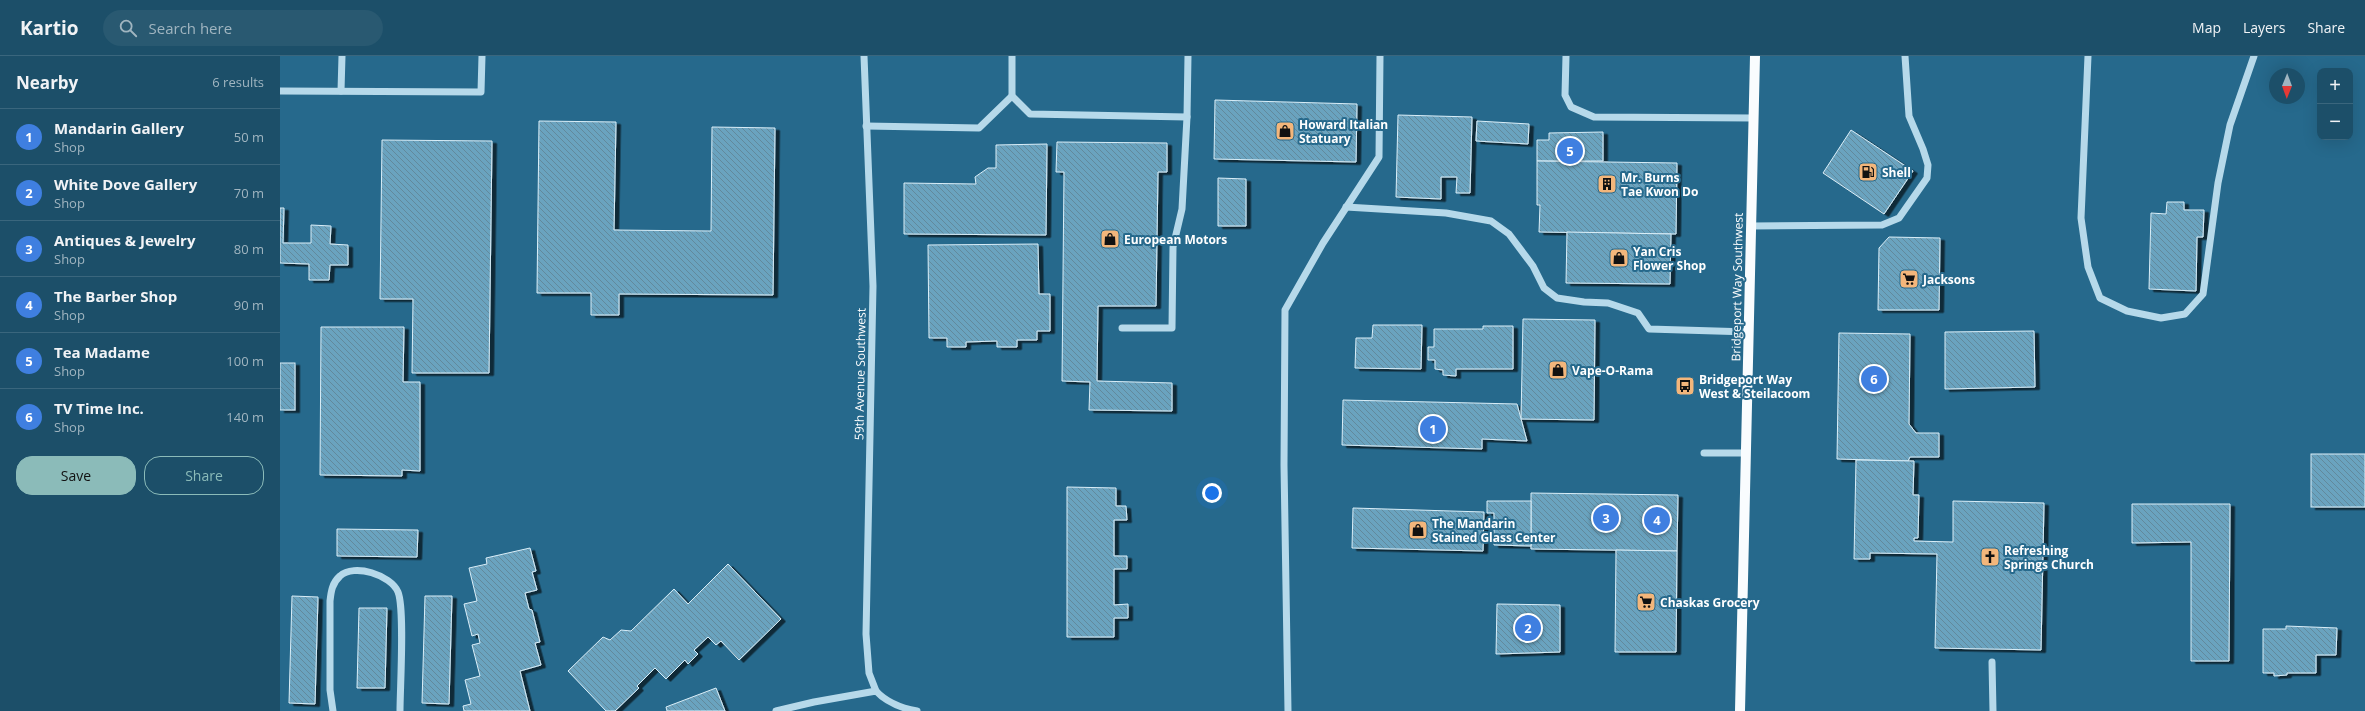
<!DOCTYPE html>
<html lang="en">
<head>
<meta charset="utf-8">
<style>
  body { margin:0; font-family:"Open Sans",sans-serif; background:#295971; color:#f1f3f6 }
  .controls { position:absolute; right:12px; top:12px; display:grid; overflow:hidden; border-radius:8px; box-shadow:0 4px 16px #0002 }
  .controls button { width:36px; height:36px; display:grid; place-items:center; padding:0; border:0; border-bottom:1px solid #3a667d; background:#1c4f69; color:#f1f3f6; font:20px sans-serif }
  .compass { position:absolute; left:1989px; top:12px; width:36px; height:36px; border-radius:50%; background:#1c4f69; box-shadow:0 4px 16px #0002; rotate:181deg }
  .you { position:absolute; left:932px; top:437px; width:14px; height:14px; margin:-10px; border:3px solid #fff; border-radius:50%; background:#1a73e8; box-shadow:0 0 0 6px #1a73e833 }
  .badge { display:grid; place-items:center; width:26px; height:26px; border-radius:50%; background:#8bbbb9; color:#fff; font-size:13px; font-weight:700 }
  .pin { position:absolute; translate:-50% -50%; border:2px solid #fff; box-shadow:0 1px 4px #0006 }
  .list { margin:0; padding:0; list-style:none }
  h2 { display:flex; justify-content:space-between; align-items:center; height:52px; margin:0; padding:0 16px; font-size:17px }
  h2 small { font-size:13px; font-weight:400; color:#a0b5c0 }
  .list li { display:grid; grid-template-columns:26px 1fr auto; gap:12px; align-items:center; box-sizing:border-box; height:56px; padding:0 16px; border-top:1px solid #3a667d }
  .list b { display:block; font-size:15px; white-space:nowrap }
  .list p { margin:0; font-size:13px; white-space:nowrap; color:#a0b5c0 }
  .list em { font-size:13px; font-style:normal; color:#a0b5c0 }
  .actions { display:flex; gap:8px; padding:12px 16px }
  .actions a { flex:1; padding:9px 0; border:1px solid #8bbbb9; border-radius:16px; text-align:center; font-size:14px; color:#8bbbb9 }
  .actions .main { background:#8bbbb9; color:#111 }
  .icon { flex:none; width:22px; height:22px; fill:none; stroke:currentColor; stroke-width:2; stroke-linecap:round; stroke-linejoin:round }
  .map { position:relative; flex:none; width:2085px; height:655px; overflow:hidden }
  header { display:flex; align-items:center; gap:24px; box-sizing:border-box; height:56px; padding:0 20px; background:#1c4f69; border-bottom:1px solid #3a667d }
  header strong { font-size:19px }
  nav { display:flex; gap:22px; margin-inline-start:auto; font-size:14px }
  .search { width:280px; height:36px; background:#295971; display:flex; align-items:center; gap:10px; box-sizing:border-box; padding:0 14px; border-radius:22px; color:#a0b5c0; font-size:15px }
  main { display:flex }
  aside { flex:1; background:#1c4f69 }
  .map>svg:first-child { display:block }
</style>
</head>
<body>
<header>
<strong>Kartio</strong>
<div class="search"><svg class="icon" aria-label="search" viewBox="0 0 24 24"><circle cx="10" cy="10" r="6"/><path d="M15 15l6 6"/></svg>Search here</div>
<nav><a>Map</a><a>Layers</a><a>Share</a></nav>
</header>
<main>
<aside>
<h2>Nearby<small>6 results</small></h2>
<ul class="list">
<li><span class="badge" style="background:#3f7fe0">1</span><div><b>Mandarin Gallery</b><p>Shop</p></div><em>50 m</em></li>
<li><span class="badge" style="background:#3f7fe0">2</span><div><b>White Dove Gallery</b><p>Shop</p></div><em>70 m</em></li>
<li><span class="badge" style="background:#3f7fe0">3</span><div><b>Antiques &amp; Jewelry</b><p>Shop</p></div><em>80 m</em></li>
<li><span class="badge" style="background:#3f7fe0">4</span><div><b>The Barber Shop</b><p>Shop</p></div><em>90 m</em></li>
<li><span class="badge" style="background:#3f7fe0">5</span><div><b>Tea Madame</b><p>Shop</p></div><em>100 m</em></li>
<li><span class="badge" style="background:#3f7fe0">6</span><div><b>TV Time Inc.</b><p>Shop</p></div><em>140 m</em></li>
</ul>
<div class="actions"><a class="main">Save</a><a>Share</a></div>
</aside>
<div class="map">
<svg width="2085" height="655" viewBox="0 0 2085 655">
  <defs>
    <pattern id="building-back-hatch" width="6" height="6" patternUnits="userSpaceOnUse"><rect width="6" height="6" fill="#6ba3bf"/><path d="M-1 5l2 2M0 0l6 6M5-1l2 2" fill="none" stroke="#62899c"/></pattern>
    <filter id="shadow"><feDropShadow dx="4.5" dy="2.5" stdDeviation="0" flood-color="#0009"/></filter>
  </defs>
  <rect width="100%" height="100%" fill="#26698c"/>
  <!-- building -->
  <g fill="url(#building-back-hatch)" stroke="#daeef8" filter="url(#shadow)">
    <path d="M935,44L1077,48L1076,106L934,103Z"/>
    <path d="M1118,59L1192,61L1190,137H1176L1177,121H1161V143L1116,141Z"/>
    <path d="M259,65L336,66L334,174L431,175L432,71L495,72L493,239L339,238V259H311V237H257Z"/>
    <path d="M1197,65L1249,68L1248,88L1196,85Z"/>
    <path d="M1571,74L1633,115L1604,158L1543,117Z"/>
    <path d="M1323,76V105H1257V84H1269V77Z"/>
    <path d="M102,84L212,85L209,317H132L133,243H100Z"/>
    <path d="M777,86L887,87V116H878L876,250H818L817,325L892,327V355L809,354L810,326L782,325L784,116H776Z"/>
    <path d="M767,88L766,179L624,178V127L696,128L695,121L708,112H716V89Z"/>
    <path d="M1257,105L1397,107L1396,178L1259,176L1260,149H1257Z"/>
    <path d="M938,122L966,123V170H938Z"/>
    <path d="M1887,146H1904V154H1924L1923,181H1917L1916,235L1869,233L1871,157L1886,158Z"/>
    <path d="M0,152H4L3,187H31V169L51,170L50,188L68,189V209H50L49,224H29V208L0,207Z"/>
    <path d="M1287,176L1391,178L1390,228L1286,227Z"/>
    <path d="M1609,181L1660,182L1659,254H1598L1599,192Z"/>
    <path d="M758,188L759,238H770V275H757V284H737V291H717V285L686,286V291H667V282H649L648,189Z"/>
    <path d="M1243,263L1315,264L1314,364L1241,363Z"/>
    <path d="M1093,269H1142L1141,313L1075,312L1076,282H1092Z"/>
    <path d="M1203,270H1233V313H1176V320L1163,319V314L1155,313V304H1148V291H1154V273H1203Z"/>
    <path d="M41,271H124L123,326H140V415L122,414V420L40,419Z"/>
    <path d="M1754,275L1755,331L1665,333V276Z"/>
    <path d="M1559,277L1630,278L1629,368L1636,377H1659V401H1630L1628,405L1557,403Z"/>
    <rect x="0" y="307" width="15" height="47"/>
    <path d="M1063,344L1237,348L1247,385L1202,383V393L1062,389Z"/>
    <rect x="2031" y="398" width="54" height="53"/>
    <path d="M1576,404L1634,405L1633,439H1639L1638,482H1634V485L1673,486V445L1764,447L1761,594L1655,592L1657,498L1590,497V503H1574Z"/>
    <path d="M787,431L836,432V450H846L847,464H834V500H847V513H834V549L848,548V562H834V581H787Z"/>
    <path d="M1251,437L1398,439L1397,495L1251,493Z"/>
    <path d="M1207,445H1251V490L1214,489V457H1207Z"/>
    <path d="M1852,448H1950L1949,605H1911V486L1852,487Z"/>
    <path d="M1073,452L1204,456L1203,495L1072,492Z"/>
    <path d="M57,473L138,474L137,501L57,500Z"/>
    <path d="M250,492L256,515L252,516L257,534L245,537L249,553L252,554L260,586L255,587L261,609L240,615L250,655H184L183,650L191,648L185,624L200,620L192,589L200,587L198,578L192,580L184,548L197,545L189,512L207,508L206,502Z"/>
    <path d="M1336,494L1397,495L1396,596H1335Z"/>
    <path d="M448,508L501,563L459,604L441,585L436,589L428,581L414,594L418,598L408,608L405,604L386,623L375,612L357,630L359,632L335,655H326L288,615L323,581L330,584L341,574L351,575L394,533L408,548Z"/>
    <path d="M12,540L38,541L35,648L9,647Z"/>
    <path d="M145,540H172L169,648L142,647Z"/>
    <path d="M1217,548L1280,549V596L1216,598Z"/>
    <path d="M79,552H107L105,632H77Z"/>
    <path d="M2006,570L2057,572L2056,599H2036V617H2007V619L1994,620V617H1983V573H2006Z"/>
    <path d="M436,632L445,655H387L386,651Z"/>
  </g>
  <g fill="none" stroke-linecap="round" stroke-linejoin="round">
    <!-- minor -->
    <g stroke="#b6d9ea" stroke-width="7">
      <path d="M584,0L593,230L586,578L589,617L596,635"/>
      <path d="M732,0V40L750,58L907,61L908,0"/>
      <path d="M1286,0L1285,39L1291,51L1314,61L1473,62"/>
      <path d="M1808,0L1801,162L1808,211L1820,242L1847,255L1881,262L1905,258L1923,238L1938,127L1950,69L1974,0"/>
      <path d="M0,35L201,36L202,0"/>
      <path d="M61,35L62,0"/>
      <path d="M586,70L699,72L732,40"/>
      <path d="M1066,151L1166,157L1211,165L1229,178L1253,210L1264,232L1277,242L1304,246L1328,247L1358,257L1369,273L1469,276"/>
      <path d="M1471,170L1602,169L1619,162L1647,122L1648,109L1643,93L1629,60L1625,0"/>
      <path d="M842,272H892L893,191L902,153L907,61"/>
      <path d="M1424,397H1466"/>
      <path d="M1712,606L1713,655"/>
      <path d="M53,655L50,634V545C51,536 52,527 60,520C74,507 111,519 118,536C125,553 120,632 120,655"/>
      <path d="M496,655L534,646L596,635C607,647 621,652 637,655"/>
      <path d="M1008,655L1004,409L1005,254L1043,187L1099,101L1100,0"/>
    </g>
    <!-- major -->
    <path stroke="#f9fcfe" stroke-width="10" d="M1460,655L1475,0"/>
  </g>
  <!-- icons -->
  <defs>
    <g id="shop-square" transform="scale(1)"><rect x="-9" y="-9" width="18" height="18" rx="4" fill="#f3b67b" stroke="#26698c"/><path d="M-5-2.5h2.3a2.7 3.5 0 0 1 5.4 0H5L5.5 6h-11ZM-1.5-2.5h3a1.5 2.3 0 0 0-3 0Z" fill="#111"/></g>
    <g id="fuel-square" transform="scale(1)"><rect x="-9" y="-9" width="18" height="18" rx="4" fill="#f3b67b" stroke="#26698c"/><path d="M-5.5-6h7V0h2V4h1.3V-2.5L3-4.5l.8-.8L6-3V5H2.5V1h-1V6h-7ZM-4.2-4.7v3.2H.2V-4.7Z" fill="#111"/></g>
    <g id="building-square" transform="scale(1)"><rect x="-9" y="-9" width="18" height="18" rx="4" fill="#f3b67b" stroke="#26698c"/><path d="M-4-6H4V6H1V3H-1V6H-4ZM-2.5-4.3h1.7v1.8h-1.7ZM.8-4.3h1.7v1.8H.8ZM-2.5-1h1.7V.8h-1.7ZM.8-1h1.7V.8H.8Z" fill="#111"/></g>
    <g id="supermarket-square" transform="scale(1)"><rect x="-9" y="-9" width="18" height="18" rx="4" fill="#f3b67b" stroke="#26698c"/><path d="M-6-5.5h2.5l.6 2H6L4.5 2H-2.5L-4.4-4H-6ZM-1.5 3.2a1.3 1.3 0 1 0 .1 0ZM3 3.2a1.3 1.3 0 1 0 .1 0Z" fill="#111"/></g>
    <g id="bus-square" transform="scale(1)"><rect x="-9" y="-9" width="18" height="18" rx="4" fill="#f3b67b" stroke="#26698c"/><path d="M-5-6H5V4H4V6H2V4H-2V6H-4V4H-5ZM-3.5-4V0h7V-4ZM-3.5 1.2v1.5H-2V1.2ZM2 1.2v1.5H3.5V1.2Z" fill="#111"/></g>
    <g id="church-square" transform="scale(1)"><rect x="-9" y="-9" width="18" height="18" rx="4" fill="#f3b67b" stroke="#26698c"/><path d="M-1.2-6h2.4v3.5h3.3v2.4h-3.3V6h-2.4V-.1h-3.3v-2.4h3.3Z" fill="#111"/></g>
  </defs>
  <g fill-rule="evenodd">
    <use href="#shop-square" x="1005" y="75"/>
    <use href="#fuel-square" x="1588" y="116"/>
    <use href="#building-square" x="1327" y="128"/>
    <use href="#shop-square" x="830" y="183"/>
    <use href="#shop-square" x="1339" y="202"/>
    <use href="#supermarket-square" x="1629" y="223"/>
    <use href="#shop-square" x="1278" y="314"/>
    <use href="#bus-square" x="1405" y="330"/>
    <use href="#shop-square" x="1138" y="474"/>
    <use href="#church-square" x="1710" y="501"/>
    <use href="#supermarket-square" x="1366" y="546"/>
  </g>
  <g text-anchor="middle" dominant-baseline="central" stroke-width="4" stroke-linejoin="round" paint-order="stroke">
    <!-- poi labels -->
    <g font-size="12" font-weight="bold" fill="#fff" stroke="#26698c" text-anchor="start">
      <text x="1019" y="68">Howard Italian<tspan x="1019" dy="14">Statuary</tspan></text>
      <text x="1602" y="116">Shell</text>
      <text x="1341" y="121">Mr. Burns<tspan x="1341" dy="14">Tae Kwon Do</tspan></text>
      <text x="844" y="183">European Motors</text>
      <text x="1353" y="195">Yan Cris<tspan x="1353" dy="14">Flower Shop</tspan></text>
      <text x="1643" y="223">Jacksons</text>
      <text x="1292" y="314">Vape-O-Rama</text>
      <text x="1419" y="323">Bridgeport Way<tspan x="1419" dy="14">West &amp; Steilacoom</tspan></text>
      <text x="1152" y="467">The Mandarin<tspan x="1152" dy="14">Stained Glass Center</tspan></text>
      <text x="1724" y="494">Refreshing<tspan x="1724" dy="14">Springs Church</tspan></text>
      <text x="1380" y="546">Chaskas Grocery</text>
    </g>
    <!-- street labels -->
    <g font-size="12" fill="#fff" stroke="#26698c">
      <text transform="translate(1457 231) rotate(-89)">Bridgeport Way Southwest</text>
      <text transform="translate(580 318) rotate(-89)">59th Avenue Southwest</text>
    </g>
  </g>
</svg>
<div class="controls">
<button>+</button>
<button>−</button>
</div>
<svg class="compass" viewBox="-18 -18 36 36"><path d="M0-13l5 13h-10z" fill="#e53935"/><path d="M0 13l5-13h-10z" fill="#a0b5c0"/></svg>
<div class="you"></div>
<div class="pin badge" style="left:1153px;top:373px;background:#3f7fe0">1</div>
<div class="pin badge" style="left:1248px;top:572px;background:#3f7fe0">2</div>
<div class="pin badge" style="left:1326px;top:462px;background:#3f7fe0">3</div>
<div class="pin badge" style="left:1377px;top:464px;background:#3f7fe0">4</div>
<div class="pin badge" style="left:1290px;top:95px;background:#3f7fe0">5</div>
<div class="pin badge" style="left:1594px;top:323px;background:#3f7fe0">6</div>
</div>
</main>
</body>
</html>
